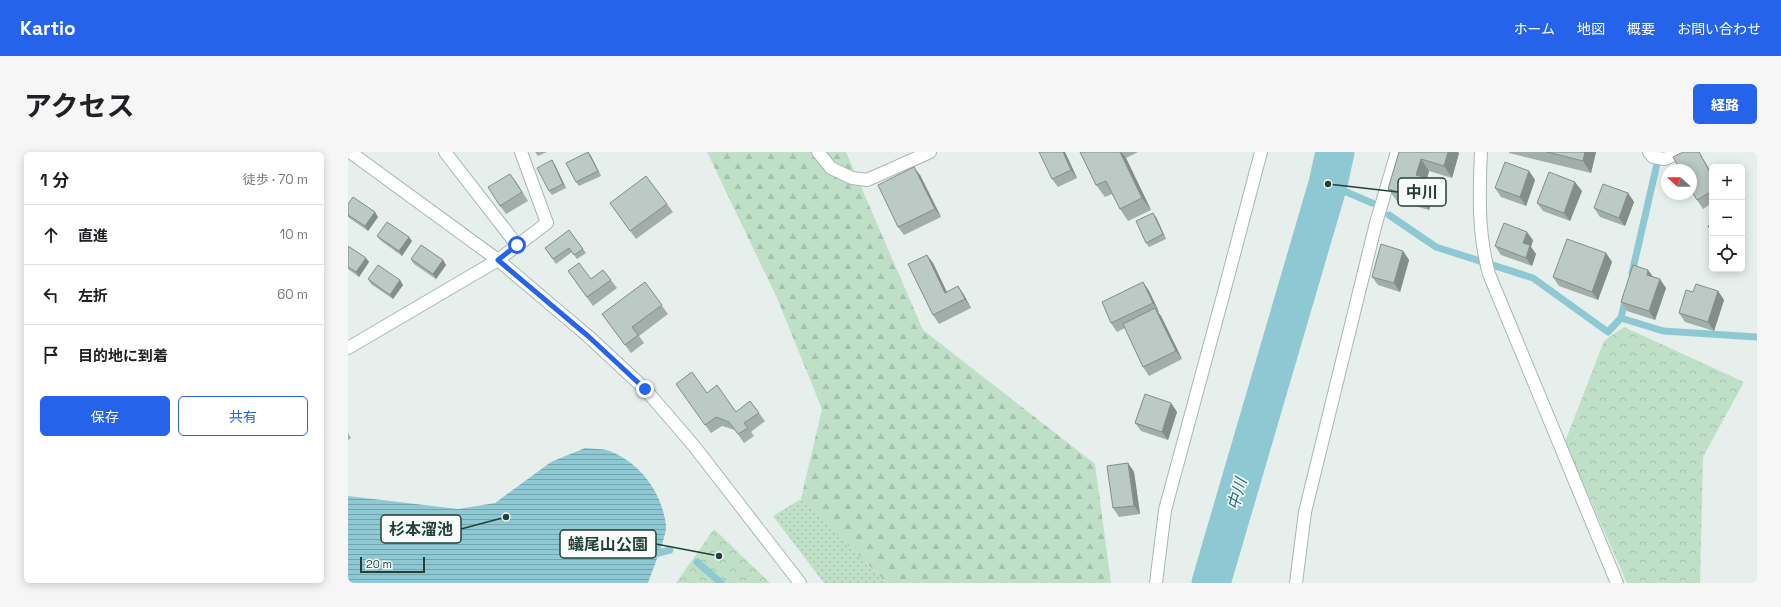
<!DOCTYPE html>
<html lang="ja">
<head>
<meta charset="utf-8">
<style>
  body { margin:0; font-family:"Space Grotesk","Noto Sans JP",sans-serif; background:#f6f6f6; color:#202124 }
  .controls { position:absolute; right:12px; top:12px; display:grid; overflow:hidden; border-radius:6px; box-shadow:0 2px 10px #0003 }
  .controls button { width:36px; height:36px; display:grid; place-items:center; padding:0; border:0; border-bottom:1px solid #e0e0e0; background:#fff; color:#202124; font:20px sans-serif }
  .compass { position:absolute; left:1313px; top:12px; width:36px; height:36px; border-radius:50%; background:#fff; box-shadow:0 2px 10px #0003; rotate:291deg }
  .scale { position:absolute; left:12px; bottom:10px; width:65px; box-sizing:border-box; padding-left:4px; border:2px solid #244139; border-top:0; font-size:11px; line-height:14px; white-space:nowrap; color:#244139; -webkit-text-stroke:3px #f7fbf9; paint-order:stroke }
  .stop { position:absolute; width:12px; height:12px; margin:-9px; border:3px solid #2563eb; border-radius:50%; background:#fff }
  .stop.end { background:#2563eb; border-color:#fff; box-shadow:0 1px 4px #0008 }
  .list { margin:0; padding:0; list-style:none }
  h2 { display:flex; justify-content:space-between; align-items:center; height:52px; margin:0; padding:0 16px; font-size:17px }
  h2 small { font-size:13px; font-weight:400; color:#757577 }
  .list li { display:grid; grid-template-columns:26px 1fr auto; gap:12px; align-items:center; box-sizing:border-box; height:60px; padding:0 16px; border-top:1px solid #e0e0e0 }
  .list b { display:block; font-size:15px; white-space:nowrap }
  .list em { font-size:13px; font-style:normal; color:#757577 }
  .actions { display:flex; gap:8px; padding:12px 16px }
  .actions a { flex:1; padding:9px 0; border:1px solid #2563eb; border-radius:6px; text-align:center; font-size:14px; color:#2563eb }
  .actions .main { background:#2563eb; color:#fff }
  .icon { flex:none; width:22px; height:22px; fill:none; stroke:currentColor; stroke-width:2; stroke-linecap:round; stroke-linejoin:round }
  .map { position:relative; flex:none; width:1409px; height:431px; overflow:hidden; border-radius:6px }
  header { display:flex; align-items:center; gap:24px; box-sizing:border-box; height:56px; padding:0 20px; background:#2563eb; color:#fff }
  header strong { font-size:19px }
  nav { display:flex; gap:22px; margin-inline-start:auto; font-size:14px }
  .intro { display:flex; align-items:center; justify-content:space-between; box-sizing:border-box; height:96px; padding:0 24px }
  h1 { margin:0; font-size:28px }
  .button { padding:10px 18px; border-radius:6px; background:#2563eb; color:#fff; font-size:14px; font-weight:700 }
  main { display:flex; gap:24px; padding:0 24px }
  aside { flex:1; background:#fff; border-radius:6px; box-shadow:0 2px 10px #0003 }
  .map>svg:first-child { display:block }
</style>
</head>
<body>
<header>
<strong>Kartio</strong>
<nav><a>ホーム</a><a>地図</a><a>概要</a><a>お問い合わせ</a></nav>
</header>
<div class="intro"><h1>アクセス</h1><a class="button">経路</a></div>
<main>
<aside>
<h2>1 分<small>徒歩 · 70 m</small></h2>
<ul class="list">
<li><svg class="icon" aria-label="ahead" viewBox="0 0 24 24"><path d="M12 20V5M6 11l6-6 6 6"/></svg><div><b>直進</b></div><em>10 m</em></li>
<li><svg class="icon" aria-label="left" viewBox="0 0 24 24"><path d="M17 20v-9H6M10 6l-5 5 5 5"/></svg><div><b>左折</b></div><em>60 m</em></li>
<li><svg class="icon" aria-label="arrive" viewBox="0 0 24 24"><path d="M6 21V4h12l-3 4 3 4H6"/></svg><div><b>目的地に到着</b></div></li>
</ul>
<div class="actions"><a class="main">保存</a><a>共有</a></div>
</aside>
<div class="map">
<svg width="1409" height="431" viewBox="0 0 1409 431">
  <defs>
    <pattern id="grass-dots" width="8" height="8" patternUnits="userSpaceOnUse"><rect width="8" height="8" fill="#bfe0c7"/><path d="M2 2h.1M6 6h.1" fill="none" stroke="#a4c1ac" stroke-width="1.8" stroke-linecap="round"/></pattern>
    <pattern id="forest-firs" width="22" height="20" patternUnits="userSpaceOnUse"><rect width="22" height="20" fill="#bfe0c7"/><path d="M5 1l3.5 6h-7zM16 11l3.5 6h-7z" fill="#a4c1ac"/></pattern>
    <pattern id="park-crowns" width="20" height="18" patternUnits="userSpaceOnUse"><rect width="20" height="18" fill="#bfe0c7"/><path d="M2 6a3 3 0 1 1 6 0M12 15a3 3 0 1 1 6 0" fill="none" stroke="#a4c1ac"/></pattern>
    <pattern id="water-rules" width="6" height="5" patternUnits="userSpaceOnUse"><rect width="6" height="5" fill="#8ec9d3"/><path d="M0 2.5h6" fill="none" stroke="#74a5ac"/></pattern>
  </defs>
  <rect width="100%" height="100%" fill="#e6efeb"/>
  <!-- grass -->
  <path fill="url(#grass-dots)" d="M453,347L539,431H476L425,364Z"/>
  <!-- forest -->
  <path fill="url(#forest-firs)" d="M359,0H498L575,178L747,312L763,431H539L453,347L474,257L429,146Z"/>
  <!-- park -->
  <g fill="url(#park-crowns)">
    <path d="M1276,175L1396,230L1355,305L1352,431H1279L1217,290L1256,189Z"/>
    <path d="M366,377L422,431H328Z"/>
  </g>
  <!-- water -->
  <path fill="url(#water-rules)" d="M237,296C245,297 256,296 264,300C293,312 314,341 318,373C319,384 304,419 300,431H0V344L110,357L147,351L203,310Z"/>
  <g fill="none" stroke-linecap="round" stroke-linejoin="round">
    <!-- stream -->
    <g stroke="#8ec9d3" stroke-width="7">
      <path d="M980,32L1024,51"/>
      <path d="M1041,63L1088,95L1185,126L1260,180L1273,166L1315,179L1409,185"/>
      <path d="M1284,121L1311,3"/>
      <path d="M1273,166L1278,145"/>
      <path d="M303,403L322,398"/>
      <path d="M349,410L373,431"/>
    </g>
    <!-- river -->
    <path stroke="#8ec9d3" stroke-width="39" d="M863,431L980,32L987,0"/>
    <!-- minor casing -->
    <g stroke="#a8b7b2" stroke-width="14">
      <g id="minor">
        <path d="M2,0L150,108L240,184L297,237L346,294L452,431"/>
        <path d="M97,0L169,93"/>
        <path d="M470,0L483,16L504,26L519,28L582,0"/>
        <path d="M1133,0C1131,42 1130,82 1141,122L1269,431"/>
        <path d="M1301,0L1305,5L1317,7L1332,0"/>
        <path d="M0,196L150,108L199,71L173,0"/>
        <path d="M808,431L817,358L876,140L913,0"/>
        <path d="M948,431L957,360L1028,71L1049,0"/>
      </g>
    </g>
    <!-- minor -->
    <use href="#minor" stroke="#fff" stroke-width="12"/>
  </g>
  <!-- wall -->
  <g fill="#a1aea9">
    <path d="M187,0H199L190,4Z"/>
    <path d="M240,0L243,4L253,24L231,34L228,30Z"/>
    <path d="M717,0L729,26L710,35L704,27Z"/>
    <path d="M732,0H790L778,6L803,58L780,69L772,57L764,42L757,45L748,33Z"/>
    <path d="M1051,0L1111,1L1104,26L1081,19L1079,27L1087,38L1081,58L1049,49L1040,37Z"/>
    <path d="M1161,0H1248L1243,21L1161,1Z"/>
    <path d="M1335,0H1351L1364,22V51L1355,57L1349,48Z"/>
    <path d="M204,8L207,13L218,36L204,43L201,39Z"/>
    <path d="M1181,19L1187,28L1178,54L1153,45L1147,36Z"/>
    <path d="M572,23L593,65L556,83L550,75Z"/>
    <path d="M168,30L180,49L158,62L152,54Z"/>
    <path d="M1234,39L1222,69L1195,59L1189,51Z"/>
    <path d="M1280,41L1286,50L1277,74L1252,65L1246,56Z"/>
    <path d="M262,51L319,52L325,60L288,87Z"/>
    <path d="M0,52L30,65L20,79L0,65Z"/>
    <path d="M808,65L818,87L801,95L798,91Z"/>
    <path d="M221,78L238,101L229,107L224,100L208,112L197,96Z"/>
    <path d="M29,84L64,89L54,104L32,88Z"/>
    <path d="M1185,88L1183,95L1188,102L1184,114L1153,103L1147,94Z"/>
    <path d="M0,94L18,106L21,110L11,125L0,117Z"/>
    <path d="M1055,99L1061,108L1052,140L1030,133L1024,125Z"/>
    <path d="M1258,101L1264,110L1250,148L1211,134L1205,125Z"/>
    <path d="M63,107L95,108L98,113L88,127L66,112Z"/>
    <path d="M585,111L599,140L610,134L616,143L623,156L591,172L585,163Z"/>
    <path d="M255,118L269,136L245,154L220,119L243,127Z"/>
    <path d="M1306,125L1318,136L1307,168L1279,159L1273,150Z"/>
    <path d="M20,127L52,128L55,133L45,147L23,132Z"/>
    <path d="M297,130L320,162L291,184L296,191L283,201L254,162Z"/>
    <path d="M795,130L801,139L811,160H810L813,164L834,207L801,224L795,215L777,176L769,180L763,171Z"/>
    <path d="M1370,139L1376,148L1366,179L1337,170L1331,161L1345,140Z"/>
    <path d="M328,232L388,260L402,249L417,269L403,280L406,284L396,291L387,278L374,274L363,281Z"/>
    <path d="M823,251L829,260L820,288L793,279L787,271Z"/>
    <path d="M0,281L3,286L0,288Z"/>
    <path d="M780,311L786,320L792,362L771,365L765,356Z"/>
  </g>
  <!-- shaded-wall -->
  <g fill="#838d89">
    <path d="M240,0L243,4L253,24L250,19Z"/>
    <path d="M715,0H717L729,26L723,18Z"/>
    <path d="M772,0H773L778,6L803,58L794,46Z"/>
    <path d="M1100,0H1110L1111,1L1104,26L1096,14Z"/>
    <path d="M1237,0H1248L1243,21L1235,9Z"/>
    <path d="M1351,0L1364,22V24Z"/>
    <path d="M1073,7L1081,19L1079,27L1087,38L1081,58L1072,46L1068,23Z"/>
    <path d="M204,8L207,13L218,36L215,32Z"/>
    <path d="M566,15L572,23L593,65L587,57Z"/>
    <path d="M1181,19L1187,28L1178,54L1172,45Z"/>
    <path d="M162,22L168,30L180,49Z"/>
    <path d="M1227,30L1234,39L1222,69L1216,61Z"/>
    <path d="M1280,41L1286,50L1277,74L1271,66Z"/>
    <path d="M27,60L30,65L20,79L17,74Z"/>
    <path d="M805,61L808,65L818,87L815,82Z"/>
    <path d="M1179,80L1185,88L1183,95L1188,102L1184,114L1178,106L1175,91Z"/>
    <path d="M61,85L64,89L54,104L51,99Z"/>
    <path d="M1055,99L1061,108L1052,140L1046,131Z"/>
    <path d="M1258,101L1264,110L1250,148L1244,140Z"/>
    <path d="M579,103L585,111L603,149L597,141Z"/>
    <path d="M18,106L21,110L11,125L8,120Z"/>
    <path d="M95,108L98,113L88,127L85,122Z"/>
    <path d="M1300,118L1306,126L1299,123Z"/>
    <path d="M1312,127L1318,136L1307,168L1301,159Z"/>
    <path d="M52,128L55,133L45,147L42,143Z"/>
    <path d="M795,130L801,139L811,160L805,151Z"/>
    <path d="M610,134L616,143L623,156L617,147Z"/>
    <path d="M1370,139L1376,148L1366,179L1360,170Z"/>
    <path d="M807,156L813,164L834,207L828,199Z"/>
    <path d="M823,251L829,260L820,288L814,280Z"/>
    <path d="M780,311L786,320L792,362L786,354Z"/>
  </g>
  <!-- building -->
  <g fill="#bbcac4" stroke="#838d89">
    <path d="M240,0L250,19L228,30L218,11Z"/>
    <path d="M691,0H715L723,18L704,27Z"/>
    <path d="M732,0H772L794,46L772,57L758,29L748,33Z"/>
    <path d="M1051,0H1100L1096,14L1073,7L1068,23L1078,26L1072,46L1040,37Z"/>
    <path d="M1199,0H1237L1235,9Z"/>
    <path d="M1335,0H1351L1364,24V39L1349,48L1343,38V18H1332L1325,5Z"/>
    <path d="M204,8L215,32L201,39L189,16Z"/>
    <path d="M1157,10L1181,19L1172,45L1147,36Z"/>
    <path d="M566,15L587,57L550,75L530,33Z"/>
    <path d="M1201,20L1227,30L1216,61L1189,51Z"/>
    <path d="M162,22L174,40L152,54L140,35Z"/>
    <path d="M298,24L319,52L282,79L262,51Z"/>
    <path d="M1255,32L1280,41L1271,66L1246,56Z"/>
    <path d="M5,45L27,60L17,74L0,63V52Z"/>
    <path d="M805,61L815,82L798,91L788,69Z"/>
    <path d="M39,70L61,85L51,99L29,84Z"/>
    <path d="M1156,71L1179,80L1175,91L1182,93L1178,106L1147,94Z"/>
    <path d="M1364,72V80L1360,74Z"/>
    <path d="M221,78L235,97L226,103L221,96L205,107L197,96Z"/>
    <path d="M1219,87L1258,101L1244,140L1205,125Z"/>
    <path d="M1033,92L1055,99L1046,131L1024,125Z"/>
    <path d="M73,93L95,108L85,122L63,107Z"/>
    <path d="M0,94L18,106L8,120L0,115Z"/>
    <path d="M579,103L597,141L610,134L617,147L585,163L560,112Z"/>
    <path d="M231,111L243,127L255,118L263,128L239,145L220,119Z"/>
    <path d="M30,113L52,128L42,143L20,127Z"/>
    <path d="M1285,113L1300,118L1299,123L1312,127L1301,159L1273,150Z"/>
    <path d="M297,130L314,153L284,175L290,183L277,193L254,162Z"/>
    <path d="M795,130L805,151L763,171L754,150Z"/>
    <path d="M1348,132L1370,139L1360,170L1331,161L1338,138L1345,140Z"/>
    <path d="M807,156L828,199L795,215L775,172Z"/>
    <path d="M344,220L359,241L369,233L388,260L402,249L411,261L396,271L400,276L390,282L381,270L368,265L357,273L328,232Z"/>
    <path d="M797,242L823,251L814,280L787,271Z"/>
    <path d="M780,311L786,354L765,356L759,314Z"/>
  </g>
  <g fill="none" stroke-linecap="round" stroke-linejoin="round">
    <!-- route -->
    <path stroke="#2563eb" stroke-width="5" d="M169,93L150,108L240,184L297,237"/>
  </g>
  <g text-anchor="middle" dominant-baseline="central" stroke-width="3.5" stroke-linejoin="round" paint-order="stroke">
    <!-- water labels -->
    <g font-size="16" font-style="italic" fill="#1c6f7f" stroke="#f7fbf9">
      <text transform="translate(889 342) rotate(-74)">中川</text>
    </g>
  </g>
  <!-- callouts -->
  <path fill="none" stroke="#244139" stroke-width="1.5" d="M980 32L1050 40M158 365L113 377M371 404L308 392"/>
  <g fill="#244139" stroke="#f7fbf9" stroke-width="1.5">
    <circle cx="980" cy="32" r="4"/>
    <circle cx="158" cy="365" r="4"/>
    <circle cx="371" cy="404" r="4"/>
  </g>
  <g fill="#f7fbf9" stroke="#244139" stroke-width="1.5">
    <rect x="1050" y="26" width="48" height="28" rx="4"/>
    <rect x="33" y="363" width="80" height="28" rx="4"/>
    <rect x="212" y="378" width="96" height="28" rx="4"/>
  </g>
  <g font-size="16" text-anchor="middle" font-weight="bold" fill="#244139">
    <text x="1074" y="46">中川</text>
    <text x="73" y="383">杉本溜池</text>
    <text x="260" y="398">蟻尾山公園</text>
  </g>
</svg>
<div class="controls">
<button>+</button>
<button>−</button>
<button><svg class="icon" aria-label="locate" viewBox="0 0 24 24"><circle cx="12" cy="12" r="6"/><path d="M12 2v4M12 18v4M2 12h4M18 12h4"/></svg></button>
</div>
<svg class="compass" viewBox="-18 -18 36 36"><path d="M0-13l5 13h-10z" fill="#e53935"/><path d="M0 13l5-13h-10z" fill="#757577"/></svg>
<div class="scale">20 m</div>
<div class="stop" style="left:169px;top:93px"></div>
<div class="stop end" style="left:297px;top:237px"></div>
</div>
</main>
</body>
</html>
